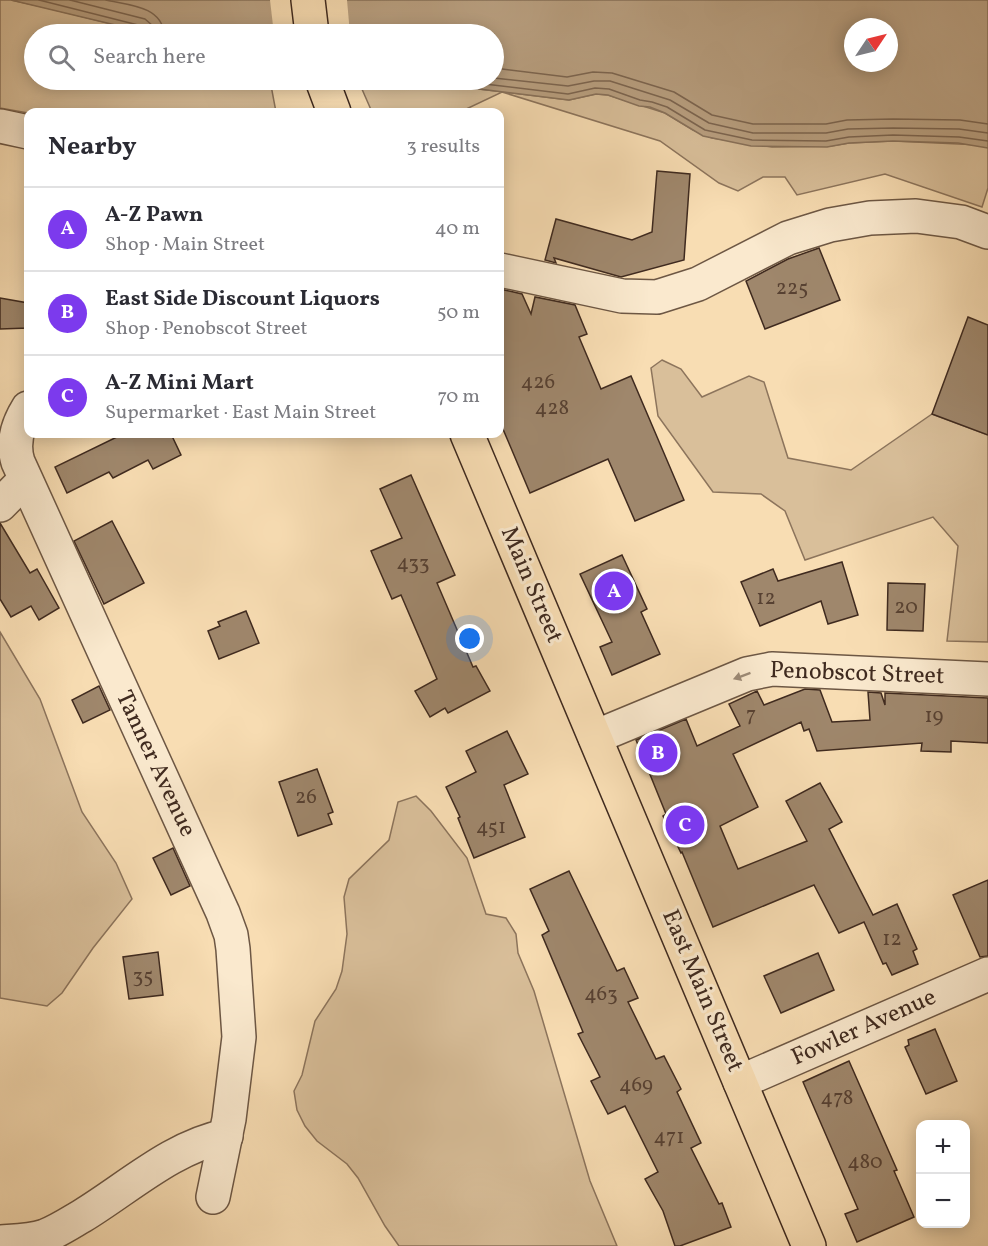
<!DOCTYPE html>
<html lang="en">
<head>
<meta charset="utf-8">
<style>
  body { margin:0; font-family:Vollkorn,serif; background:#f7f7f7; color:#2b2b33 }
  .controls { position:absolute; right:18px; bottom:18px; display:grid; overflow:hidden; border-radius:12px; box-shadow:0 3px 15px #0003 }
  .controls button { width:54px; height:54px; display:grid; place-items:center; padding:0; border:0; border-bottom:2px solid #e1e1e2; background:#fff; color:#2b2b33; font:30px sans-serif }
  .compass { position:absolute; left:844px; top:18px; width:54px; height:54px; border-radius:50%; background:#fff; box-shadow:0 3px 15px #0003; rotate:55deg }
  .you { position:absolute; left:470px; top:639px; width:21px; height:21px; margin:-15px; border:4px solid #fff; border-radius:50%; background:#1a73e8; box-shadow:0 0 0 9px #1a73e833 }
  .badge { display:grid; place-items:center; width:39px; height:39px; border-radius:50%; background:#7c3aed; color:#fff; font-size:20px; font-weight:700 }
  .pin { position:absolute; translate:-50% -50%; border:3px solid #fff; box-shadow:0 2px 6px #0006 }
  .list { margin:0; padding:0; list-style:none }
  h2 { display:flex; justify-content:space-between; align-items:center; height:78px; margin:0; padding:0 24px; font-size:26px }
  h2 small { font-size:20px; font-weight:400; color:#7c7c81 }
  .list li { display:grid; grid-template-columns:39px 1fr auto; gap:18px; align-items:center; box-sizing:border-box; height:84px; padding:0 24px; border-top:2px solid #e1e1e2 }
  .list b { display:block; font-size:22px; white-space:nowrap }
  .list p { margin:0; font-size:20px; white-space:nowrap; color:#7c7c81 }
  .list em { font-size:20px; font-style:normal; color:#7c7c81 }
  .icon { flex:none; width:33px; height:33px; fill:none; stroke:currentColor; stroke-width:2; stroke-linecap:round; stroke-linejoin:round }
  .map { position:relative; flex:none; width:988px; height:1246px; overflow:hidden }
  .search { position:absolute; background:#fff; box-shadow:0 3px 15px #0003; left:24px; top:24px; width:480px; height:66px; display:flex; align-items:center; gap:15px; box-sizing:border-box; padding:0 21px; border-radius:33px; color:#7c7c81; font-size:22px }
  .panel { position:absolute; background:#fff; box-shadow:0 3px 15px #0003; left:24px; top:108px; width:480px; height:330px; border-radius:12px }
  .map>svg:first-child { display:block }
</style>
</head>
<body>
<div class="map">
<svg width="988" height="1246" viewBox="0 0 988 1246">
  <rect width="100%" height="100%" fill="#f8ddb3"/>
  <filter id="stains"><feTurbulence type="fractalNoise" baseFrequency=".00333" numOctaves="4"/><feColorMatrix values="0 0 0 0 .2 0 0 0 0 .09 0 0 0 0 .02 0 0 0 .5 -.17"/></filter>
  <radialGradient id="worn" r=".72"><stop offset=".6" stop-color="#630" stop-opacity="0"/><stop offset="1" stop-color="#630" stop-opacity=".3"/></radialGradient>
  <!-- green -->
  <g fill="#d9bf9a" stroke="#8c745c" stroke-width="1.5">
    <path d="M0,0H11L43,7L153,34H34V80H270L276,112L28,113L0,108Z"/>
    <path d="M358,80H439L438,84L569,100L596,94L608,95L665,113L693,130L712,138L772,147L831,146L849,143L893,141L981,145L988,147V188L982,207L885,174L797,195L785,177H763L738,191L719,183L660,141L502,92L460,112H372Z"/>
    <path d="M662,360L681,369L702,397L749,376L764,382L788,458L851,470L932,414L988,435V642L947,641L958,546L933,517L805,560L785,511L761,494L713,492L658,416L651,368Z"/>
    <path d="M0,632L40,699L82,812L116,863L132,899L93,948L62,993L47,1006L0,998Z"/>
    <path d="M416,796L431,811L467,858L486,914L506,918L516,934L518,953L534,991L590,1181L617,1246H399L385,1226L358,1178L347,1164L317,1141L305,1126L297,1110L294,1091L302,1075L315,1021L336,989L342,971L347,934L344,897L349,879L389,840L398,802Z"/>
  </g>
  <!-- water -->
  <path fill="#b9a081" stroke="#88715a" stroke-width="1.5" fill-rule="evenodd" d="M11,0H988V148L958,143L893,141L849,143L827,147L751,146L703,136L665,113L650,107L639,106L608,95L596,94L569,100L438,84L439,80H494V34H153ZM853,27H889V63H853Z"/>
  <!-- pier -->
  <path fill="#f8ddb3" d="M270,0H347L350,34H274Z"/>
  <g fill="none" stroke-linecap="round" stroke-linejoin="round">
    <!-- shore -->
    <g stroke="#7c6550" stroke-width="1.5">
      <path d="M39,0L142,26L146,29L147,34"/>
      <path d="M70,0L145,19L153,26L155,34"/>
      <path d="M106,0C128,5 162,6 164,34"/>
      <path d="M494,68L567,77L593,72L612,73L674,92L712,115L753,124H826L847,120L893,119L960,120L988,124"/>
      <path d="M494,78L568,86L594,81H610L670,100L709,123L753,133H826L848,129L893,128L959,129L988,133"/>
      <path d="M451,80L568,94L595,88L609,89L640,100L652,102L667,107L705,130L752,140L826,141L849,137L893,135L959,137L988,141"/>
    </g>
  </g>
  <!-- building -->
  <g fill="#9f876c" stroke="#3f2a1f" stroke-width="1.5">
    <path d="M657,171L690,174L684,260L621,277L554,258L556,263L545,260L556,219L632,240L652,232Z"/>
    <path d="M819,248L840,300L765,329L746,281L788,259Z"/>
    <path d="M500,289L522,294L531,314L535,297L575,305L587,334L579,337L601,389L631,376L684,500L635,521L608,459L530,493L500,422Z"/>
    <path d="M0,298L28,303V328L0,329Z"/>
    <path d="M968,317L988,325V435L932,414Z"/>
    <path d="M123,434H171L181,455L153,469L148,460L113,478L109,472L67,493L55,467Z"/>
    <path d="M411,475L455,575L437,583L473,667L476,666L490,691L448,713L445,708L430,717L415,691L437,679L401,595L392,599L371,551L402,538L380,489Z"/>
    <path d="M112,521L144,583L104,604L74,541Z"/>
    <path d="M0,523L30,573L37,569L59,608L39,620L31,606L11,617L0,599Z"/>
    <path d="M622,555L647,609L641,612L660,654L612,675L600,647L612,642L580,574Z"/>
    <path d="M842,562L858,615L828,624L821,601L760,626L741,582L773,569L778,581Z"/>
    <path d="M888,583L925,584L923,631L887,630Z"/>
    <path d="M246,611L259,643L219,659L208,631L220,626L218,622Z"/>
    <path d="M99,686L110,710L83,723L72,700Z"/>
    <path d="M805,689L820,690L832,722L870,720L868,692L881,693L885,705V693L988,698V743L951,741V752L921,751L922,743L817,751L809,729L804,731L801,722L733,754L758,807L720,826L738,869L807,841L786,801L820,783L842,822L829,829L873,915L897,904L917,949L913,951L918,964L892,975L886,963L883,964L864,922L839,933L814,885L713,927L682,852L681,853L663,816L666,814L636,740L686,719L697,746L740,726L729,704L757,691L764,705Z"/>
    <path d="M507,731L528,774L504,785L525,837L474,858L458,818L460,817L446,787L476,772L466,751Z"/>
    <path d="M317,769L333,812L328,814L332,824L298,836L279,782Z"/>
    <path d="M173,848L190,886L171,895L153,858Z"/>
    <path d="M569,871L617,971L624,968L638,998L628,1002L656,1059L664,1056L681,1089L677,1092L701,1143L691,1148L719,1204L722,1203L731,1227L680,1246H675L663,1211L645,1179L658,1172L625,1106L608,1114L591,1081L600,1077L578,1034L583,1032L542,935L549,931L530,889Z"/>
    <path d="M988,880V956L980,957L953,895Z"/>
    <path d="M158,952L163,995L129,999L123,957Z"/>
    <path d="M818,953L834,990L781,1013L764,976Z"/>
    <path d="M935,1029L957,1081L926,1094L905,1047L909,1045L908,1040Z"/>
    <path d="M849,1061L897,1170L894,1171L914,1217L857,1242L845,1214L858,1209L803,1082Z"/>
  </g>
  <g fill="none" stroke-linecap="round" stroke-linejoin="round">
    <!-- minor casing -->
    <g stroke="#6d5744" stroke-width="36">
      <g id="minor">
        <path d="M0,126L28,132"/>
        <path d="M500,270L622,296L657,297L698,284L788,238L830,225L870,218L916,216L961,222L988,232"/>
        <path d="M28,408C18,424 12,443 18,462L223,913L231,935L233,949L239,1037L229,1119L213,1197"/>
        <path d="M0,505L25,480"/>
        <path d="M595,737L747,674L772,669L988,679"/>
        <path d="M740,1082L988,974"/>
        <path d="M0,1242C15,1241 31,1241 45,1236C58,1231 70,1223 82,1216C128,1188 172,1147 226,1136"/>
      </g>
    </g>
    <!-- trunk casing -->
    <g stroke="#3f2a1f" stroke-width="36">
      <g id="trunk">
        <path d="M308,0L312,34"/>
        <path d="M322,80L334,112"/>
        <path d="M467,434L809,1246"/>
      </g>
    </g>
    <!-- minor -->
    <use href="#minor" stroke="#fae9ce" stroke-width="33"/>
    <!-- trunk -->
    <use href="#trunk" stroke="#f8ddb3" stroke-width="33"/>
  </g>
  <!-- one-way arrows -->
  <defs><path id="oneway-solid" d="M-6-.8H1V-3.2L6.5 0L1 3.2V.8H-6Z" transform="scale(1.5)"/></defs>
  <use fill="#9c8a76" href="#oneway-solid" transform="translate(742 676) rotate(160)"/>
  <g text-anchor="middle" dominant-baseline="central" stroke-width="6" stroke-linejoin="round" paint-order="stroke">
    <!-- number labels -->
    <g font-size="21" fill="#574132">
      <text x="792" y="288">225</text>
      <text x="538" y="382">426</text>
      <text x="552" y="408">428</text>
      <text x="413" y="563">433</text>
      <text x="766" y="598">12</text>
      <text x="906" y="607">20</text>
      <text x="751" y="715">7</text>
      <text x="934" y="716">19</text>
      <text x="306" y="797">26</text>
      <text x="491" y="827">451</text>
      <text x="892" y="939">12</text>
      <text x="143" y="976">35</text>
      <text x="601" y="994">463</text>
      <text x="636" y="1085">469</text>
      <text x="837" y="1098">478</text>
      <text x="669" y="1137">471</text>
      <text x="865" y="1162">480</text>
    </g>
    <!-- street labels -->
    <g font-size="24" fill="#3f2a1f" stroke="#fae9ce">
      <text transform="translate(531 585) rotate(67)">Main Street</text>
      <text transform="translate(857 674) rotate(2)">Penobscot Street</text>
      <text transform="translate(155 764) rotate(65)">Tanner Avenue</text>
      <text transform="translate(702 991) rotate(67)">East Main Street</text>
      <text transform="translate(864 1028) rotate(-24)">Fowler Avenue</text>
    </g>
  </g>
  <rect width="100%" height="100%" filter="url(#stains)"/>
  <rect width="100%" height="100%" fill="url(#worn)"/>
</svg>
<div class="controls">
<button>+</button>
<button>−</button>
</div>
<svg class="compass" viewBox="-18 -18 36 36"><path d="M0-13l5 13h-10z" fill="#e53935"/><path d="M0 13l5-13h-10z" fill="#7c7c81"/></svg>
<div class="you"></div>
<div class="pin badge" style="left:614px;top:591px">A</div>
<div class="pin badge" style="left:658px;top:753px">B</div>
<div class="pin badge" style="left:685px;top:825px">C</div>
<div class="search"><svg class="icon" aria-label="search" viewBox="0 0 24 24"><circle cx="10" cy="10" r="6"/><path d="M15 15l6 6"/></svg>Search here</div>
<section class="panel">
<h2>Nearby<small>3 results</small></h2>
<ul class="list">
<li><span class="badge">A</span><div><b>A-Z Pawn</b><p>Shop · Main Street</p></div><em>40 m</em></li>
<li><span class="badge">B</span><div><b>East Side Discount Liquors</b><p>Shop · Penobscot Street</p></div><em>50 m</em></li>
<li><span class="badge">C</span><div><b>A-Z Mini Mart</b><p>Supermarket · East Main Street</p></div><em>70 m</em></li>
</ul>
</section>
</div>
</body>
</html>
